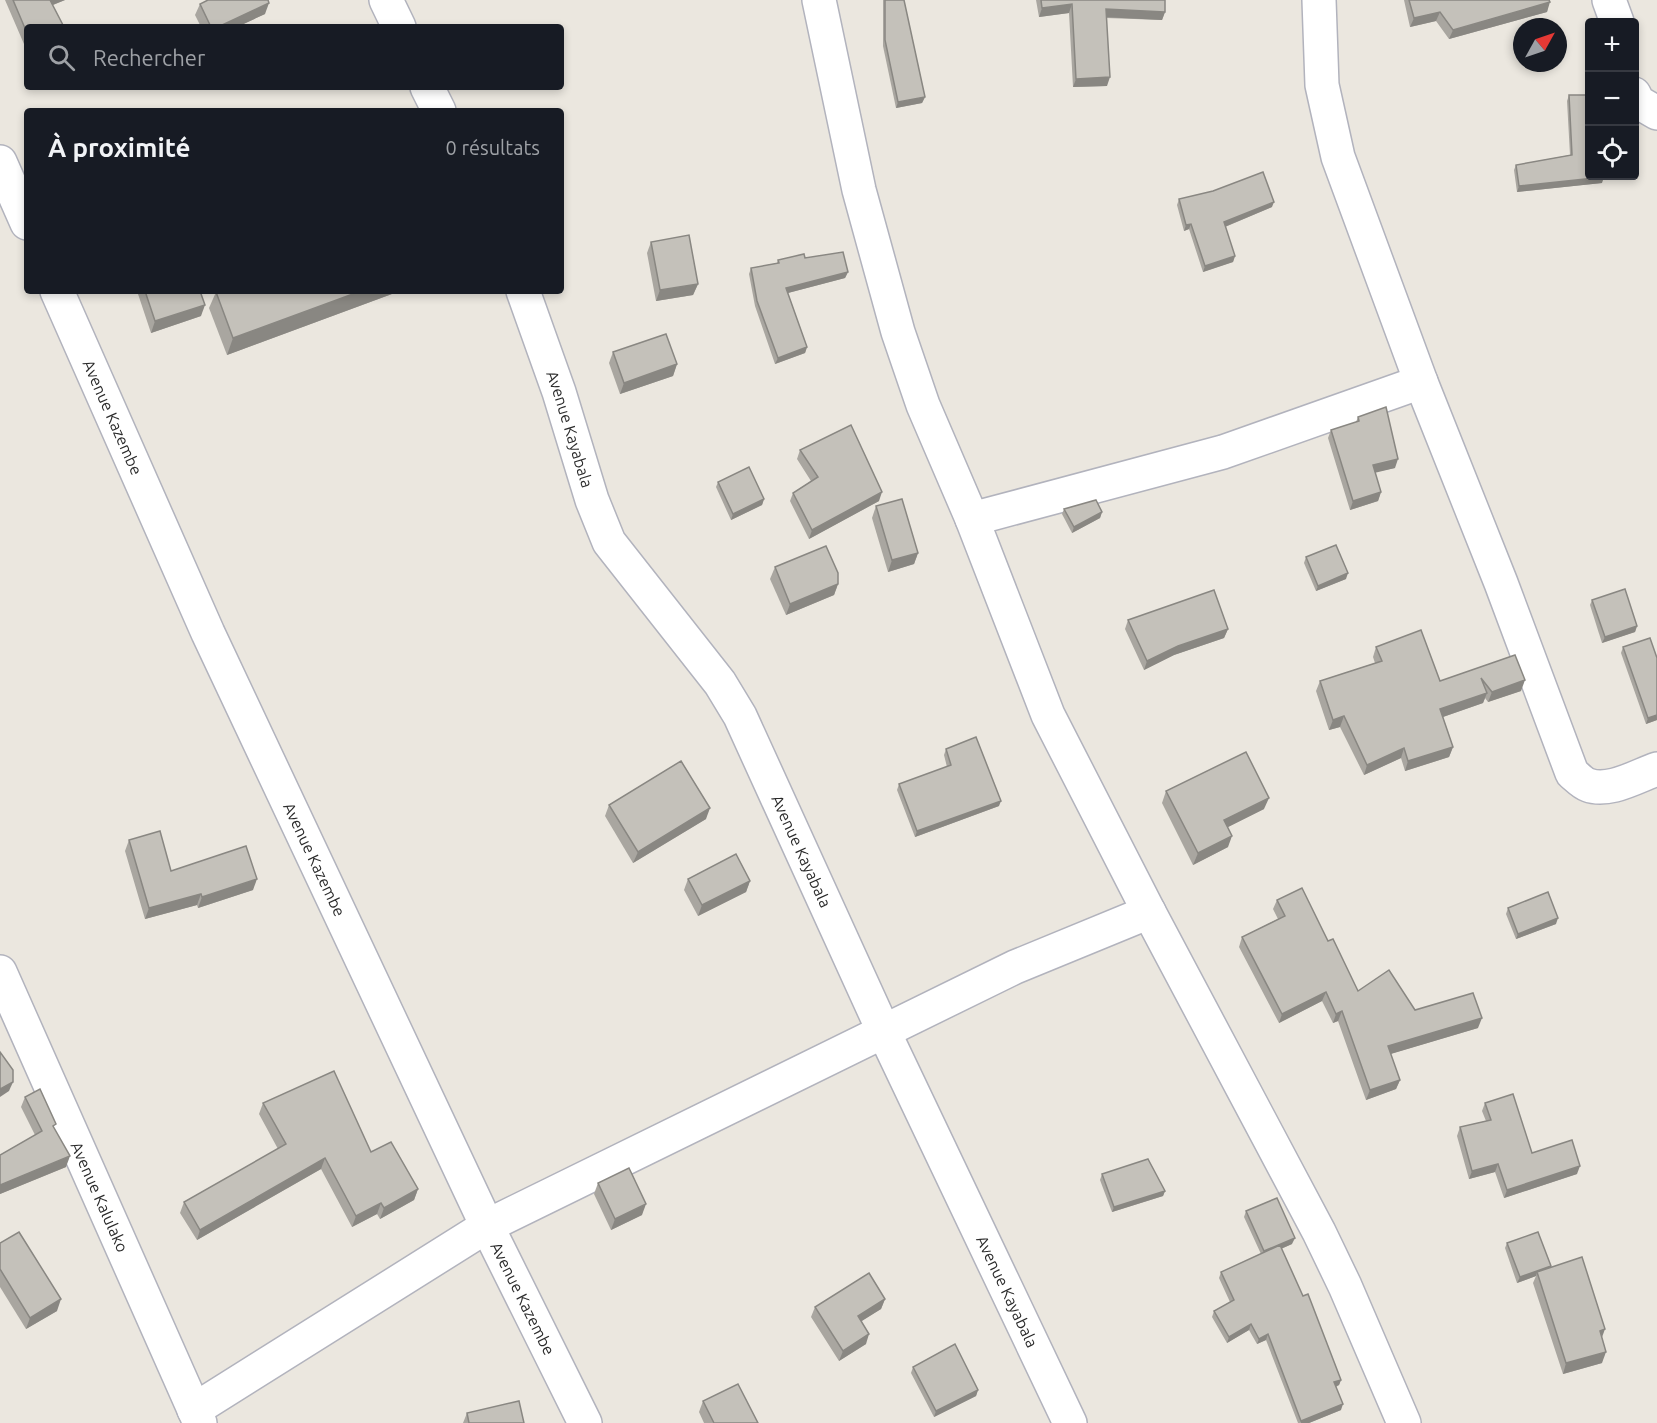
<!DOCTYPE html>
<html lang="fr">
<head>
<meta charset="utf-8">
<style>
  body { margin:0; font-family:Ubuntu,sans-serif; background:#242831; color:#f1f3f6 }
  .controls { position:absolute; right:18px; top:18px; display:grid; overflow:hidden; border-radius:6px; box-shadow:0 3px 9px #0003 }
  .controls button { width:54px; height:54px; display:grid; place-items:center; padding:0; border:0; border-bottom:2px solid #363941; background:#171b24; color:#f1f3f6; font:30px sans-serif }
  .compass { position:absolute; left:1513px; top:18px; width:54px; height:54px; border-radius:50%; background:#171b24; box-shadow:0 3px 9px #0003; rotate:50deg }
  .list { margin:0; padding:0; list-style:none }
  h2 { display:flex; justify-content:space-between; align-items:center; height:78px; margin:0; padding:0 24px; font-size:26px }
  h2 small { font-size:20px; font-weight:400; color:#9ea1a6 }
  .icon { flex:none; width:33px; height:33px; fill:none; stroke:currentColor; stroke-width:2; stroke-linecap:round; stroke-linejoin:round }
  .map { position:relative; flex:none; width:1657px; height:1423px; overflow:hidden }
  .search { position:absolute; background:#171b24; box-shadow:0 3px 9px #0003; left:24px; top:24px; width:540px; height:66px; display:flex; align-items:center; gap:15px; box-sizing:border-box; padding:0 21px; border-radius:6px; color:#9ea1a6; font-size:22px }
  .panel { position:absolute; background:#171b24; box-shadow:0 3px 9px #0003; left:24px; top:108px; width:540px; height:186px; border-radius:6px }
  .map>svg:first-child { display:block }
</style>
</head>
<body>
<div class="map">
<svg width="1657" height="1423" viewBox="0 0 1657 1423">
  <rect width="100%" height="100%" fill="#ebe7df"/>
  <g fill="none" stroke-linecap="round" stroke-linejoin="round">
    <!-- street casing -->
    <g stroke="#b2b3bd" stroke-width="36">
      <g id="street">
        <path d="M386,0L399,27"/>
        <path d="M819,0L859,190L898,332L923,405L972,519L1048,715L1149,912L1319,1232L1345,1286L1404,1423"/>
        <path d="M1319,0L1322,85L1338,157L1421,382L1501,583L1572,773C1577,777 1582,783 1588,785C1609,793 1637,776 1657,769"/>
        <path d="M1609,0L1617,22"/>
        <path d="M427,87L439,111"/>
        <path d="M1634,94L1638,102L1657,113"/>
        <path d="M0,162L27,223"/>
        <path id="s1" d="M57,291L208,633L487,1226L585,1423"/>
        <path id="s2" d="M523,291L559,392L592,500L609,542L720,683L740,716L883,1030L1070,1423"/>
        <path d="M972,519L1223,452L1421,382"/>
        <path id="s3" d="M0,972L200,1423"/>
        <path d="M194,1410L487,1226L1015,967L1149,912"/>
      </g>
    </g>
    <!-- street -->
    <use href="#street" stroke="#fff" stroke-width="33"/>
  </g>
  <!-- wall -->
  <g fill="#a9a6a0">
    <path d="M5,0H65L53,5L27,27V51Z"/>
    <path d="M883,0H904L925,97L922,103L896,108L883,46Z"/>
    <path d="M1036,0H1165V12L1162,20L1106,18L1107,86L1073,87L1069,13L1039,17Z"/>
    <path d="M1404,0H1549L1547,12L1449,39L1436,21L1410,27Z"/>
    <path d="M200,4L265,14L237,27H201L195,15Z"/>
    <path d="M1569,95L1602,183L1517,192L1514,170L1516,165L1570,155L1567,101Z"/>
    <path d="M1179,199L1272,207L1225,227L1235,256L1233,262L1203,272L1189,229L1184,231L1177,205Z"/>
    <path d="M651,242L698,284L693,295L656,301L647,253Z"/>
    <path d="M805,258L848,272L845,278L788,293L807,347L805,353L775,364L755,306L749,274L751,268L777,263L778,260Z"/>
    <path d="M137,291H200L201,316L151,333Z"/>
    <path d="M217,291H400L227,355L209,308L216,292Z"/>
    <path d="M613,352L677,364L673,376L620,394L609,363Z"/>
    <path d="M1358,417L1395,468L1375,472L1381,492L1378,501L1350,510L1328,438L1331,430L1356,422Z"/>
    <path d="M800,450L879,501L809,539L790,501L793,493L811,481L797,459Z"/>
    <path d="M718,482L764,499L762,505L731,520L716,487Z"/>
    <path d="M876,506L918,553L914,564L888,572L872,518Z"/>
    <path d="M1064,509L1102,512L1100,518L1072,533L1062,514Z"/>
    <path d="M1306,557L1346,579L1316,591L1304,563Z"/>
    <path d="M775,567L838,584L834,595L786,615L770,579Z"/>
    <path d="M1592,600L1637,626L1635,632L1602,643L1590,605Z"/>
    <path d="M1128,620L1228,629L1224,638L1174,655L1144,670L1125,629Z"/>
    <path d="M1376,647L1440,681L1515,655L1521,691L1488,702L1485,698L1483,703L1443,717L1453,747L1449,757L1405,771L1401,758L1364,775L1340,727L1329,730L1316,691L1320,681L1375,663L1373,657Z"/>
    <path d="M1623,647L1657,720L1646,724L1621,653Z"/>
    <path d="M946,749L999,806L915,837L897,790L899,784L947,767L944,755Z"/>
    <path d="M1166,791L1264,809L1228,827V847L1193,865L1162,803Z"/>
    <path d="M609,805L706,819L633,863L605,816Z"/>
    <path d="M129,840L171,871L253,890L198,908L197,905L145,919L125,851Z"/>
    <path d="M688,879L750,881L746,892L698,916L684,890Z"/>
    <path d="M1277,900L1328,941L1358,991L1415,1010L1478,1028L1390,1054L1400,1080L1396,1089L1366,1100L1338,1021L1333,1023L1322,1001L1279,1023L1239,947L1242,937L1278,919L1273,909Z"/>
    <path d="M1508,908L1556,924L1516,939L1506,914Z"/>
    <path d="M25,1097L54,1128L66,1167L0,1194V1155L35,1135L21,1107Z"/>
    <path d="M263,1103L371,1152L418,1189L414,1200L380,1219L377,1214L352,1227L321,1169L197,1240L180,1213L184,1202L278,1149L259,1114Z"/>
    <path d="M1485,1103L1532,1153L1577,1174L1504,1198L1495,1172L1469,1179L1457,1136L1460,1127L1486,1121L1482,1111Z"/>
    <path d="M1102,1174L1165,1191L1163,1196L1112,1212L1100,1180Z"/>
    <path d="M598,1183L642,1215L611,1230L594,1194Z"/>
    <path d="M1246,1211L1292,1244L1281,1249L1341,1380L1339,1385L1336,1387L1341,1410L1309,1423H1298L1266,1340L1257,1344L1249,1330L1227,1343L1212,1317L1214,1311L1230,1302L1219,1278L1221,1272L1261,1254L1244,1217Z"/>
    <path d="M0,1243L57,1311L26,1329L0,1287Z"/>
    <path d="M1507,1243L1550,1268L1602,1338V1363L1563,1374L1533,1283L1536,1276L1517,1283L1505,1248Z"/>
    <path d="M885,1299L881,1309L861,1321L866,1344L839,1361L811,1317L815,1307Z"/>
    <path d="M913,1367L978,1390L976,1396L934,1417L911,1373Z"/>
    <path d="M703,1401L758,1423H704L699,1412Z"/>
    <path d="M467,1413L524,1423H463Z"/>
  </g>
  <!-- shaded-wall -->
  <g fill="#898782">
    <path d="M48,0H65L45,8Z"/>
    <path d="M1550,2L1547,12L1449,39L1453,30Z"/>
    <path d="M269,3L265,14L237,27H218Z"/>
    <path d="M1072,4L1069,13L1039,17L1042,8Z"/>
    <path d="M1106,9L1165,12L1162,20L1102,17Z"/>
    <path d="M1440,12L1436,21L1410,27L1414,18Z"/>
    <path d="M1110,77L1107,86L1073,87L1076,79Z"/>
    <path d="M925,97L922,103L896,108L898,102Z"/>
    <path d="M1604,177L1602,183L1517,192L1519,186Z"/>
    <path d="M1274,202L1272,207L1222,228L1224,222Z"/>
    <path d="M1191,224L1189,229L1184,231L1186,225Z"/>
    <path d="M1235,256L1233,262L1203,272L1205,266Z"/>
    <path d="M848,272L845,278L784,294L786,288Z"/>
    <path d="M698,284L693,295L656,301L660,290Z"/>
    <path d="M361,291H400L227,355L233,338Z"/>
    <path d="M205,305L201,316L151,333L155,321Z"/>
    <path d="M807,347L805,353L775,364L778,358Z"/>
    <path d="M677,364L673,376L620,394L624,383Z"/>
    <path d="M1398,459L1395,468L1370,474L1373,465Z"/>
    <path d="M882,492L879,501L809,539L812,530Z"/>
    <path d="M1381,492L1378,501L1350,510L1353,501Z"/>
    <path d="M764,499L762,505L731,520L733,514Z"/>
    <path d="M1102,512L1100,518L1072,533L1074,527Z"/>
    <path d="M918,553L914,564L888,572L892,560Z"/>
    <path d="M1348,573L1346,579L1316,591L1318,586Z"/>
    <path d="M838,584L834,595L786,615L790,604Z"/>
    <path d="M1637,626L1635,632L1602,643L1605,637Z"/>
    <path d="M1228,629L1224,638L1174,655L1144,670L1147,661L1178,646Z"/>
    <path d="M1525,680L1521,691L1488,702L1492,692Z"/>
    <path d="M1487,693L1483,703L1437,719L1440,709Z"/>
    <path d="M1657,715V720L1646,724L1648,718Z"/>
    <path d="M1344,716L1340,727L1329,730L1333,720Z"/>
    <path d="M1453,747L1449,757L1405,771L1408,761Z"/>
    <path d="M1404,748L1401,758L1364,775L1367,765Z"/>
    <path d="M1269,798L1264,809L1220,831L1224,820Z"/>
    <path d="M1001,801L999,806L915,837L917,831Z"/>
    <path d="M710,808L706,819L633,863L638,852Z"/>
    <path d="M1232,836L1228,847L1193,865L1198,853Z"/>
    <path d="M257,879L253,890L198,908L202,897Z"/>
    <path d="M750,881L746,892L698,916L702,905Z"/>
    <path d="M201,894L197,905L145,919L149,908Z"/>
    <path d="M1558,918L1556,924L1516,939L1518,934Z"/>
    <path d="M1326,992L1322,1001L1279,1023L1282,1014Z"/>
    <path d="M1342,1011L1338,1021L1333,1023L1336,1014Z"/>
    <path d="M1482,1018L1478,1028L1384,1056L1388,1046Z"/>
    <path d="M1400,1080L1396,1089L1366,1100L1370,1090Z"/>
    <path d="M13,1082L9,1091L0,1097V1089Z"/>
    <path d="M70,1156L66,1167L0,1194V1185Z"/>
    <path d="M325,1158L321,1169L197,1240L200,1230Z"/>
    <path d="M1498,1164L1495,1172L1469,1179L1472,1171Z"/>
    <path d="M1580,1166L1577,1174L1504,1198L1507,1190Z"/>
    <path d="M418,1189L414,1200L380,1219L384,1208Z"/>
    <path d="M1165,1191L1163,1196L1112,1212L1114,1207Z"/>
    <path d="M381,1203L377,1214L352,1227L356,1216Z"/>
    <path d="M646,1204L642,1215L611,1230L615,1219Z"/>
    <path d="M1295,1238L1292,1244L1262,1257L1264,1251Z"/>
    <path d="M1551,1266L1548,1272H1537L1536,1276L1517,1283L1520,1277Z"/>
    <path d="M61,1299L57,1311L26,1329L30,1318Z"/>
    <path d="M885,1299L881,1309L854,1326L858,1316Z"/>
    <path d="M1251,1324L1249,1330L1227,1343L1229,1337Z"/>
    <path d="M1605,1329L1601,1340L1600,1331Z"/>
    <path d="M869,1334L866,1344L839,1361L843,1351Z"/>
    <path d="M1268,1334L1266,1340L1257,1344L1259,1339Z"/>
    <path d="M1606,1352L1602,1363L1563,1374L1566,1363Z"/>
    <path d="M1341,1380L1339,1385L1332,1388L1334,1382Z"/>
    <path d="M978,1390L976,1396L934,1417L936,1411Z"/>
    <path d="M1343,1404L1341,1410L1309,1423H1301V1421Z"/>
  </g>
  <!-- building -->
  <g fill="#c4c1ba" stroke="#898782" stroke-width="1.5">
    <path d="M13,0H50L64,27H27V33Z"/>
    <path d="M208,0H268L269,3L218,27H211L200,4Z"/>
    <path d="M885,0H904L925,97L898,102L885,40Z"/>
    <path d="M1041,0H1165V12L1106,9L1110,77L1076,79L1072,4L1042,8Z"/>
    <path d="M1409,0H1549L1550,2L1453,30L1440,12L1414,18Z"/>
    <path d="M1569,95H1590V176H1604V177L1519,186L1516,165L1572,155Z"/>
    <path d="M1263,172L1274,202L1224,222L1235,256L1205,266L1191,224L1186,225L1179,199L1213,191Z"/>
    <path d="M689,235L698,284L660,290L651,242Z"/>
    <path d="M843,252L848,272L786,288L807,347L778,358L757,301L751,268L779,263L778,260L804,254L805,258Z"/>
    <path d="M145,291H200L205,305L155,321Z"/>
    <path d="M217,291H361L233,338L216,292Z"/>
    <path d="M666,334L677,364L624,383L613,352Z"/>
    <path d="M1386,407L1398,459L1373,465L1381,492L1353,501L1331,430L1359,421L1358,417Z"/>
    <path d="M851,425L882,492L812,530L793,493L818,477L800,450Z"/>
    <path d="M749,467L764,499L733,514L718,482Z"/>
    <path d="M902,499L918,553L892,560L876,506Z"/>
    <path d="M1096,500L1102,512L1074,527L1064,509Z"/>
    <path d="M1336,545L1348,573L1318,586L1306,557Z"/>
    <path d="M826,546L838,573V584L790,604L775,567Z"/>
    <path d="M1625,589L1637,626L1605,637L1592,600Z"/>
    <path d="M1214,590L1228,629L1178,646L1147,661L1128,620Z"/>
    <path d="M1421,630L1440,681L1515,655L1525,680L1492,692L1481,678L1487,693L1440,709L1453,747L1408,761L1404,748L1367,765L1344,716L1333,720L1320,681L1382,661L1376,647Z"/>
    <path d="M1650,638L1657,658V715L1648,718L1623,647Z"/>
    <path d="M976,737L1001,801L917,831L899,784L951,765L946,749Z"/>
    <path d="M1246,752L1269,798L1224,820L1232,836L1198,853L1166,791Z"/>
    <path d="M681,761L710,808L638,852L609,805Z"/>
    <path d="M160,831L171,871L246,846L257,879L202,897L201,894L149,908L129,840Z"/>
    <path d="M736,854L750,881L702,905L688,879Z"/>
    <path d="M1302,888L1328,941L1333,939L1358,991L1389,970L1415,1010L1473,993L1482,1018L1388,1046L1400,1080L1370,1090L1342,1011L1336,1014L1326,992L1282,1014L1242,937L1285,916L1277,900Z"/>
    <path d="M1548,892L1558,918L1518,934L1508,908Z"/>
    <path d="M0,1052L13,1070V1082L0,1089Z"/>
    <path d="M334,1071L371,1152L391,1142L418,1189L384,1208L381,1203L356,1216L325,1158L200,1230L184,1202L286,1144L263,1103Z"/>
    <path d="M40,1089L56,1124L53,1126L70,1156L0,1185V1155L42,1131L25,1097Z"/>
    <path d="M1513,1094L1532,1153L1572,1140L1580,1166L1507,1190L1498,1164L1472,1171L1460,1127L1491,1120L1485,1103Z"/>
    <path d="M1148,1159L1165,1191L1114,1207L1102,1174Z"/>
    <path d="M629,1168L646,1204L615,1219L598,1183Z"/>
    <path d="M1277,1198L1295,1238L1264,1251L1246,1211Z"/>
    <path d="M19,1232L61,1299L30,1318L0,1269V1243Z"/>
    <path d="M1538,1232L1551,1266L1520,1277L1507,1243Z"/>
    <path d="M1280,1245L1303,1296L1308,1294L1341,1380L1334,1382L1343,1404L1301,1421L1268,1334L1259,1339L1251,1324L1229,1337L1214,1311L1234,1300L1221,1272Z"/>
    <path d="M1582,1257L1605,1329L1600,1331L1606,1352L1566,1363L1537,1272Z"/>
    <path d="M869,1273L885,1299L858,1316L869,1334L843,1351L815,1307Z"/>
    <path d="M955,1344L978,1390L936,1411L913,1367Z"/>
    <path d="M738,1384L758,1423H714L703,1401Z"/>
    <path d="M519,1401L524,1423H469L467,1413Z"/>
  </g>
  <g text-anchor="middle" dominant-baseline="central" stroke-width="4.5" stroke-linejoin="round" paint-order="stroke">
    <!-- street labels -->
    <g font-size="16" fill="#2b2b2b" stroke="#fff">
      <text stroke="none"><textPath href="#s1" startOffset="138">Avenue Kazembe</textPath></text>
      <text stroke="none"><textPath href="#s2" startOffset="146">Avenue Kayabala</textPath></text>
      <text stroke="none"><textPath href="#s2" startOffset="632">Avenue Kayabala</textPath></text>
      <text stroke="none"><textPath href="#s1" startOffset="624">Avenue Kazembe</textPath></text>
      <text stroke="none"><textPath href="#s3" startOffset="246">Avenue Kalulako</textPath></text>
      <text stroke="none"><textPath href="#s2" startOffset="1118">Avenue Kayabala</textPath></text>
      <text stroke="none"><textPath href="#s1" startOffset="1110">Avenue Kazembe</textPath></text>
    </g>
  </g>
</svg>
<div class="controls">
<button>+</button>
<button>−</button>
<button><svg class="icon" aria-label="locate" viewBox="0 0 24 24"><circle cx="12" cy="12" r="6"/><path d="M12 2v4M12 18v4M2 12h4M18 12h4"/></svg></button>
</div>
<svg class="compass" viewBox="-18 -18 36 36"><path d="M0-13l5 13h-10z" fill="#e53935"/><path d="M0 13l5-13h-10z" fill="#9ea1a6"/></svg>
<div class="search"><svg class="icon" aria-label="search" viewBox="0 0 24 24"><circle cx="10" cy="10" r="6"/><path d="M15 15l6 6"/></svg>Rechercher</div>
<section class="panel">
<h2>À proximité<small>0 résultats</small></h2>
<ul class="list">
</ul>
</section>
</div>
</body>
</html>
